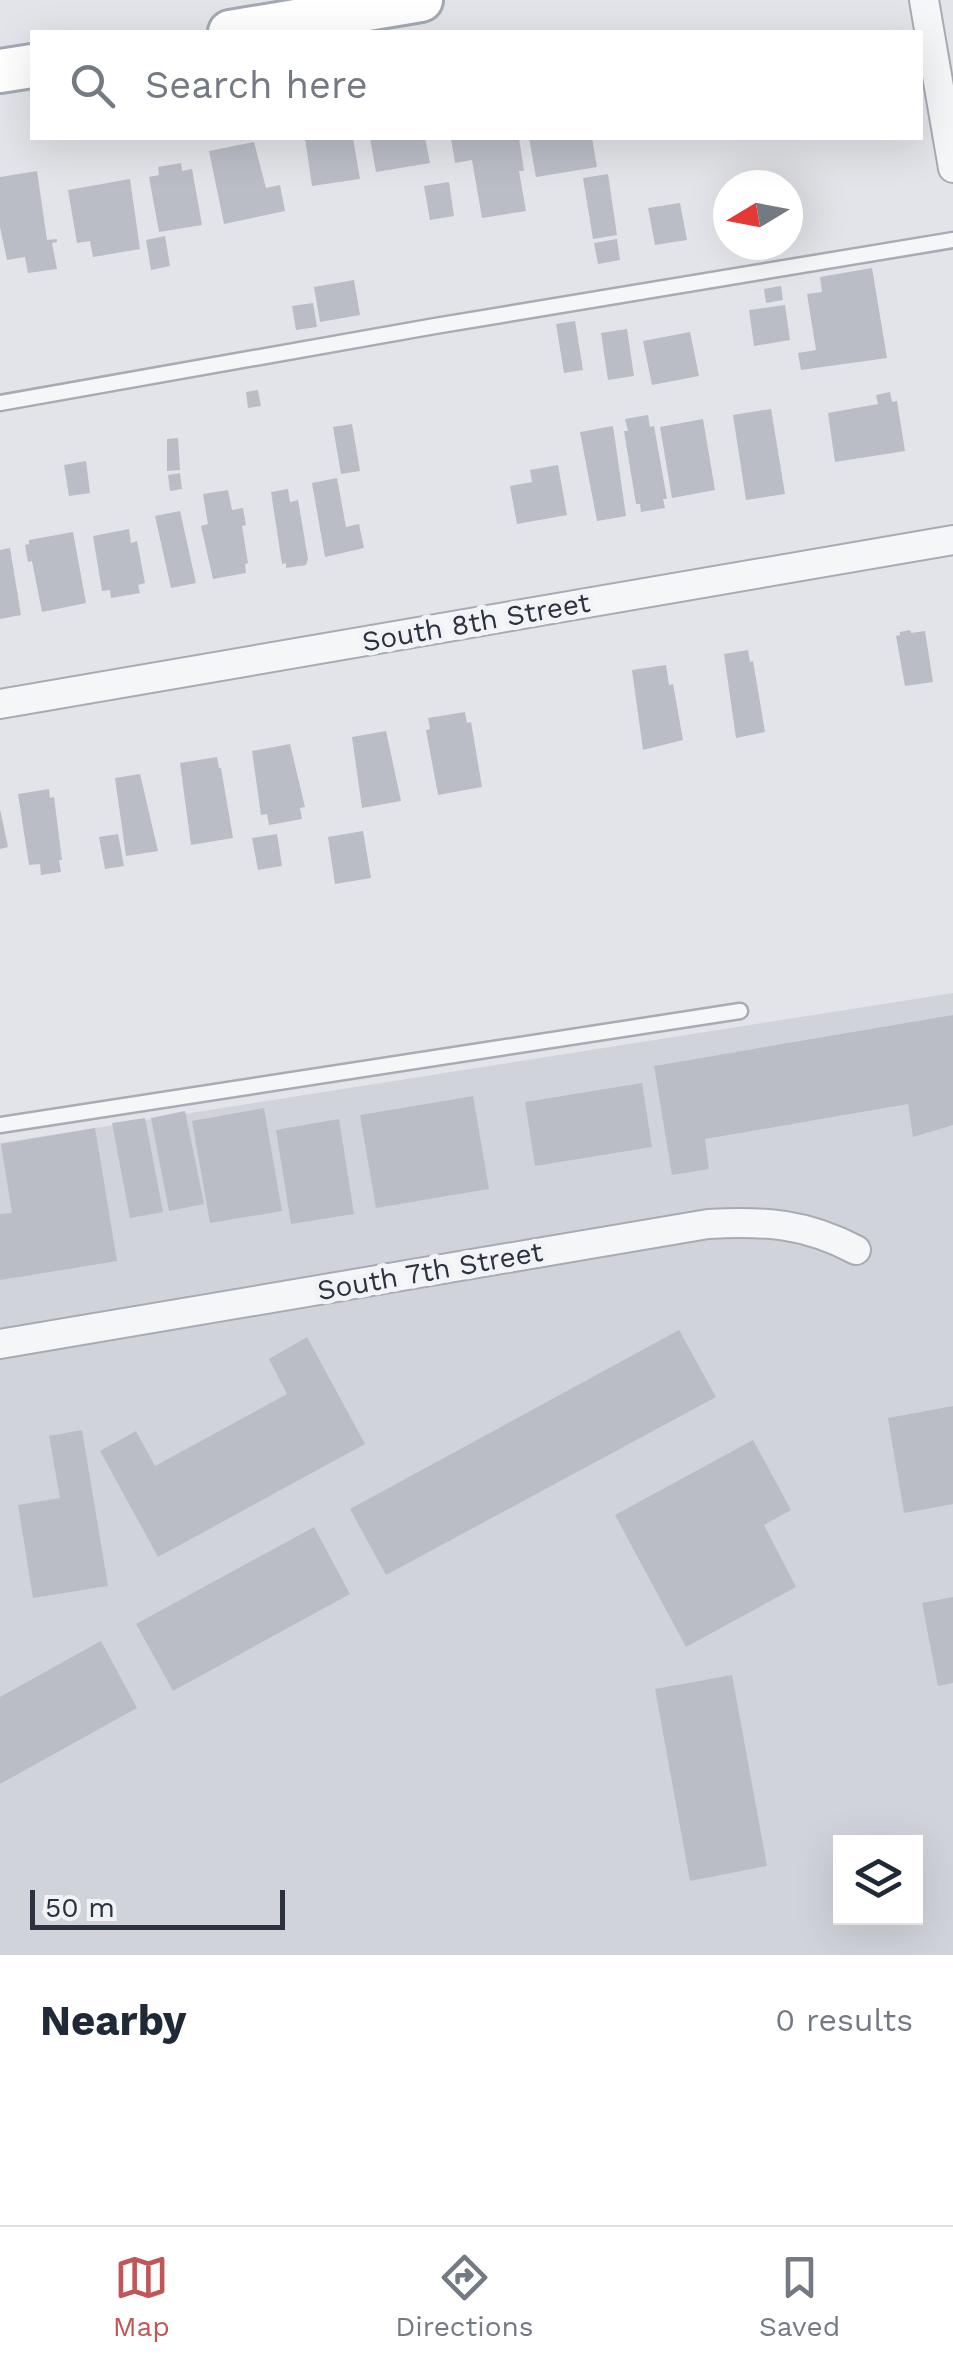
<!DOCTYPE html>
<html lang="en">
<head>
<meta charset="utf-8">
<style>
  body { margin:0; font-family:"Work Sans",sans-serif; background:#f2f2f3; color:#1f2937 }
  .controls { position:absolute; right:30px; bottom:30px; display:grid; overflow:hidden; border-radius:0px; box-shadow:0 10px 40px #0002 }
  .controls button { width:90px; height:90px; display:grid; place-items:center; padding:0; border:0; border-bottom:2px solid #e0e1e3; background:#fff; color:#1f2937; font:50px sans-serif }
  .compass { position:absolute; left:713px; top:170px; width:90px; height:90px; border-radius:50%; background:#fff; box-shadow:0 10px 40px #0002; rotate:260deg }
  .scale { position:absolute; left:30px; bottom:25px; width:255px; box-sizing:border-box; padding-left:10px; border:5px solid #2c3140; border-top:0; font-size:28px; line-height:35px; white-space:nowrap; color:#2c3140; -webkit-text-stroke:8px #f2f3f7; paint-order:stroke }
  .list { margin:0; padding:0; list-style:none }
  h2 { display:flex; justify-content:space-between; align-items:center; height:130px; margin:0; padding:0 40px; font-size:42px }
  h2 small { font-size:32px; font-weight:400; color:#747a83 }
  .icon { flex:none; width:55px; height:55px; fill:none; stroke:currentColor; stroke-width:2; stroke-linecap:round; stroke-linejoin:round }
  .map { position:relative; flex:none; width:953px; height:1955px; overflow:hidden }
  .search { position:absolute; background:#fff; box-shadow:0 10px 40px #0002; left:30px; right:30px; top:30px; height:110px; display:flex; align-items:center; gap:25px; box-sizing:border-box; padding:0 35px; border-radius:0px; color:#747a83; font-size:38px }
  .sheet { height:270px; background:#fff }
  nav { display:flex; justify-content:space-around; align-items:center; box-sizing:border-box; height:140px; border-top:2px solid #e0e1e3; background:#fff; font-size:28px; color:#747a83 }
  nav a { display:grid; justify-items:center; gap:5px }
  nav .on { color:#c05657 }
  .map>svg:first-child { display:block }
</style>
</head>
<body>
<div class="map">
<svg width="953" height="1955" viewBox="0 0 953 1955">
  <rect width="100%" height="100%" fill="#e3e4e9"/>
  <!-- built -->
  <path fill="#d1d3db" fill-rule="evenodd" d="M953,993V1955H0V1143ZM840,1842H916V1918H840Z"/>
  <!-- building -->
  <g fill="#babdc6">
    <path d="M305,138H353L360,179L312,186Z"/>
    <path d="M370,138H425L430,163L376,172Z"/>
    <path d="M451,138H519L524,171H519L526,211L482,218L472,160L455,163Z"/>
    <path d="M529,138H592L597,167L536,177Z"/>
    <path d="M254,142L266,188L280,185L285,211L224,224L209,151Z"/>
    <path d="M181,163L182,171L192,169L202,225L159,232L149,177L159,175L158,167Z"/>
    <path d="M37,171L47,240L57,239V242L52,243L57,269L28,273L25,257L7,260L0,227V177Z"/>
    <path d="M608,174L617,235L593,239L583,178Z"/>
    <path d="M130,179L140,249L93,257L90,241L77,243L68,190Z"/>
    <path d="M449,182L454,216L430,220L424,186Z"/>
    <path d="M680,203L687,240L655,245L648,208Z"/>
    <path d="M165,236L170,266L151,270L146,240Z"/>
    <path d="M617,239L620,260L598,264L594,243Z"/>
    <path d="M733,245H768L769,254L749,258L747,251L734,253Z"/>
    <path d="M872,268L887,358L801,370L798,353L816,350L807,294L822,292L820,277Z"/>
    <path d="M354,280L360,315L320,322L314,287Z"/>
    <path d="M781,286L783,300L766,303L764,289Z"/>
    <path d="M313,303L317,327L296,330L292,306Z"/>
    <path d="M785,305L790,340L754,346L749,310Z"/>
    <path d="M575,321L583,370L564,373L556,324Z"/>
    <path d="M627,329L634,376L608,380L601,333Z"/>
    <path d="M690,332L699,376L652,385L643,341Z"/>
    <path d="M258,390L261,406L248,408L246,392Z"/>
    <path d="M890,392L892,402L897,401L905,451L835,462L828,413L878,404L876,395Z"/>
    <path d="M771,409L785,494L746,500L733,415Z"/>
    <path d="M648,415L650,427L654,426L667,499H663L665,508L641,512L640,504H636L624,431H628L625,419Z"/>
    <path d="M703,419L715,490L672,498L660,427Z"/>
    <path d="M352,424L360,471L341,474L333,427Z"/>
    <path d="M613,426L626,516L597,521L580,432Z"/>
    <path d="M178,438L180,470L167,471V439Z"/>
    <path d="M86,461L90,493L69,496L64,465Z"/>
    <path d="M558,465L567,515L517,524L510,486L532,482L530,470Z"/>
    <path d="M180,473L182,489L170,491L168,475Z"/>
    <path d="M337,478L346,527L359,524L364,548L325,557L312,483Z"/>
    <path d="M288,489L290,502L298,500L308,559L306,565L286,568V563L282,564L271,492Z"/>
    <path d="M228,490L232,510L243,508L246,525L242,526L248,563L245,564L246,573L213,579L201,526L208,524L203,494Z"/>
    <path d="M180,511L196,583L171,588L155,516Z"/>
    <path d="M129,529L131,543L137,541L145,583L138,585L140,593L111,598L110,590L102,591L93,536Z"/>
    <path d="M73,532L86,603L42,612L32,561L28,562L25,545L29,544V540Z"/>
    <path d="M10,548L21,615L0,619V550Z"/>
    <path d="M910,630L911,633L925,631L933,682L905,686L896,636L900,635V632Z"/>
    <path d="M748,650L750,662L753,661L765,732L736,738L724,654Z"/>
    <path d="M666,665L669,685L673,684L683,740L643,750L632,670Z"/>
    <path d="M465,712L467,723L471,722L482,787L438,795L426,730L430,729L428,718Z"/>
    <path d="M386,731L401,801L362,808L352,737Z"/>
    <path d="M290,744L305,807L300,808L302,819L269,825L267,814L261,815L252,751Z"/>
    <path d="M217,757L219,768H221L233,838L191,845L180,763Z"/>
    <path d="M140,774L158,851L126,856L115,778Z"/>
    <path d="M49,789L50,798L54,797L62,860H59L61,872L41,875L40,864L29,865L18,794Z"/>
    <path d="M0,809L8,847L0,849Z"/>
    <path d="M363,831L371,878L335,884L328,837Z"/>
    <path d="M118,834L124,866L105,869L99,837Z"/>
    <path d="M277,834L282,866L258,870L252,838Z"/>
    <path d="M953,1015V1125L913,1137L908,1104L705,1139L709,1169L672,1175L654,1066Z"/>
    <path d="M642,1083L652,1147L535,1166L525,1102Z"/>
    <path d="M473,1096L489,1189L376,1208L360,1115Z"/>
    <path d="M264,1108L282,1211L210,1223L192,1121Z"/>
    <path d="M185,1111L204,1204L169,1211L151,1118Z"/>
    <path d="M145,1118L163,1212L130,1218L112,1123Z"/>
    <path d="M339,1119L354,1214L291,1224L276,1130Z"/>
    <path d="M95,1128L117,1261L0,1280V1214L12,1213L1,1144Z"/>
    <path d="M679,1330L716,1397L386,1575L350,1509Z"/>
    <path d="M307,1337L365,1444L158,1557L100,1451L136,1431L155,1466L287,1394L269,1359Z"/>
    <path d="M953,1406V1504L904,1513L888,1418Z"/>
    <path d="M82,1430L108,1586L33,1598L18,1505L60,1498L49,1436Z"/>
    <path d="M753,1440L791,1510L764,1525L796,1587L686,1647L615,1515Z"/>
    <path d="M314,1527L350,1594L173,1691L136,1624Z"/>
    <path d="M953,1597V1683L938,1686L922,1603Z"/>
    <path d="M101,1641L137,1708L0,1784V1697Z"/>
    <path d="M732,1675L767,1866L690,1881L655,1689Z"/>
  </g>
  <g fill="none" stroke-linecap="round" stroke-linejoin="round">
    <!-- service casing -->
    <g stroke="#a8abb3" stroke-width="19">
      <g id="service">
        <path d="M0,403L435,326L953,240"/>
        <path d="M0,1125L740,1011"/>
      </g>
    </g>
    <!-- minor casing -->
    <g stroke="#a8abb3" stroke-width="32">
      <g id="minor">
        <path d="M924,0L953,168"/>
        <path d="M0,704L953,540"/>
        <path d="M0,1344L708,1224C765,1221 805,1223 856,1250"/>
      </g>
    </g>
    <!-- primary casing -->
    <g stroke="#a3a8b4" stroke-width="48">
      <g id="primary">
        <path d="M230,32L421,0"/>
        <path d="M0,71L32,66"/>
      </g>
    </g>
    <!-- service -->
    <use href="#service" stroke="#f5f6f8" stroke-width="14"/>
    <!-- minor -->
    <use href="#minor" stroke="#f5f6f8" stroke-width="28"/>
    <!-- primary -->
    <use href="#primary" stroke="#fff" stroke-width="42"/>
  </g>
  <g text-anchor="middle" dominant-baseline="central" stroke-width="10" stroke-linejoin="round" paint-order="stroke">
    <!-- street labels -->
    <g font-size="28" fill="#2c3140" stroke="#f2f3f7">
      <text transform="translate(476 622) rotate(-10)">South 8th Street</text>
      <text transform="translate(430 1271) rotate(-10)">South 7th Street</text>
    </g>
  </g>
</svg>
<div class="controls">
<button><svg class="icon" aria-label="layers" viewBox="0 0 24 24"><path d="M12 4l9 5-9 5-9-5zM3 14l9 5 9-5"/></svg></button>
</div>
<svg class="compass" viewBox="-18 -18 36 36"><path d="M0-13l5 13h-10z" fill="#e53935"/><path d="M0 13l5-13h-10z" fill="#747a83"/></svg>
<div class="scale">50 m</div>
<div class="search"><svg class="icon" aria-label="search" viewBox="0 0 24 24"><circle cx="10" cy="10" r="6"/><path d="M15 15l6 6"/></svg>Search here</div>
</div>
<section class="sheet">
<h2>Nearby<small>0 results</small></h2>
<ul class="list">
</ul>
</section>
<nav>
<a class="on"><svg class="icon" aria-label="map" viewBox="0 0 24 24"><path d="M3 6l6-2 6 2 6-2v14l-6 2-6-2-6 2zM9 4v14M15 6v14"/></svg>Map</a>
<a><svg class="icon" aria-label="directions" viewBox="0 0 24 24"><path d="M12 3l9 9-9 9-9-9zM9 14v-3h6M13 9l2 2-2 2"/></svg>Directions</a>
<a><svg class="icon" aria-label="saved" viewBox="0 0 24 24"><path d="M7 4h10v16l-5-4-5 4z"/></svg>Saved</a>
</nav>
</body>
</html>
